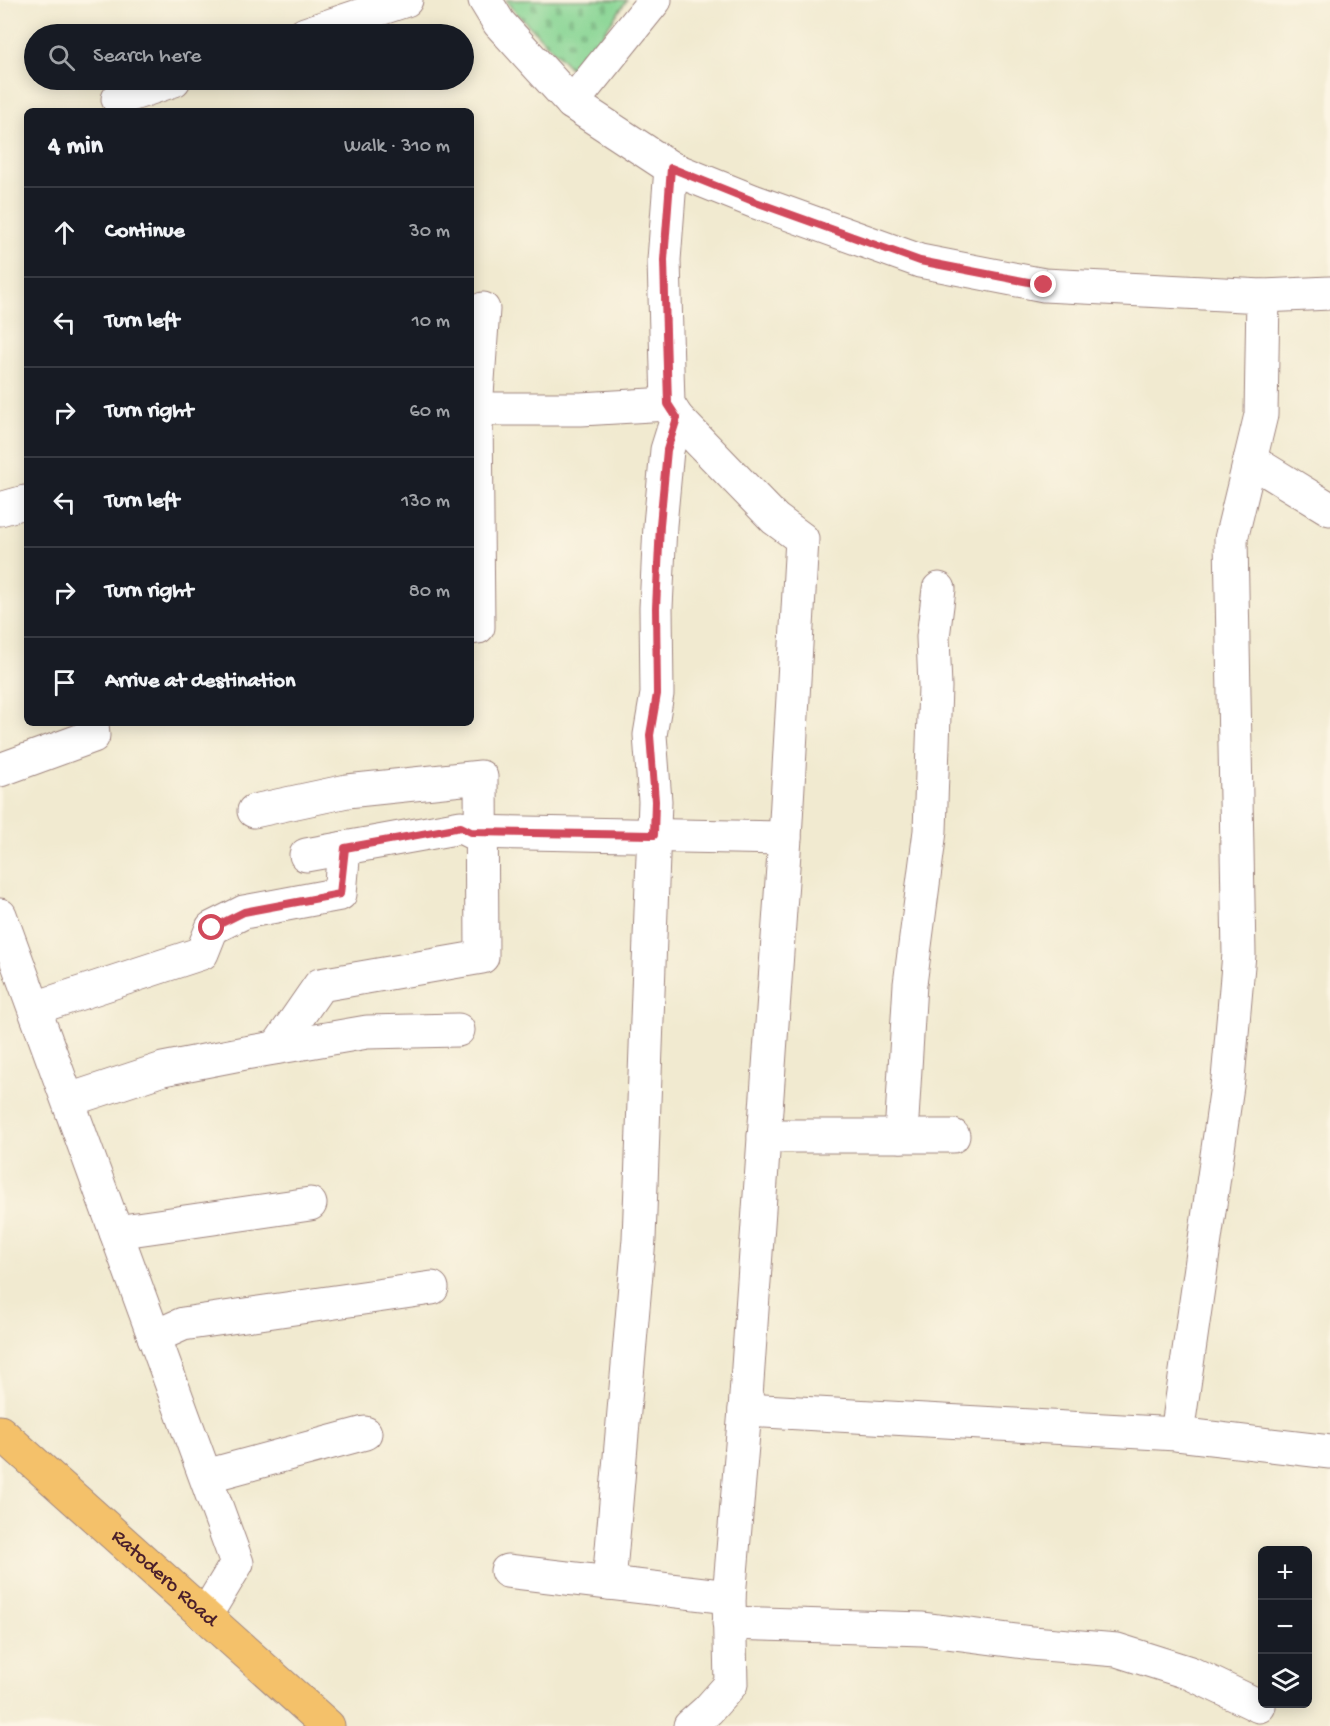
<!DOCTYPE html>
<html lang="en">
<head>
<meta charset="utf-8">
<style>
  body { margin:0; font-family:"Gochi Hand",sans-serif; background:#20242c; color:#f1f3f6 }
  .controls { position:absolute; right:18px; bottom:18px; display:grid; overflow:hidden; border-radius:9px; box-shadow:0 3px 15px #0003 }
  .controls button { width:54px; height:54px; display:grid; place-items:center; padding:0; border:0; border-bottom:2px solid #363941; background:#171b24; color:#f1f3f6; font:30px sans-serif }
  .stop { position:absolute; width:18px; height:18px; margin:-14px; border:4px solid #d1495b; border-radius:50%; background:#fff }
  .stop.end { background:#d1495b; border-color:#fff; box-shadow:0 2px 6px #0008 }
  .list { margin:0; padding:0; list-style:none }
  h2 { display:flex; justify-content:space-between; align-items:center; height:78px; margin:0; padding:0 24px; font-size:26px }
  h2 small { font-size:20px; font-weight:400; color:#9ea1a6 }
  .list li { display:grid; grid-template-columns:39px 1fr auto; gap:18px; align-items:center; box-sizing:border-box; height:90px; padding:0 24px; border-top:2px solid #363941 }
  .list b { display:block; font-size:22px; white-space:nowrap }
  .list em { font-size:20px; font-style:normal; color:#9ea1a6 }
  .icon { flex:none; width:33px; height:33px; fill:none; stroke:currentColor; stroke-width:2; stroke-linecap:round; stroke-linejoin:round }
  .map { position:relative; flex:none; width:1330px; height:1726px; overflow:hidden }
  .search { position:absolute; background:#171b24; box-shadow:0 3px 15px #0003; left:24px; top:24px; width:450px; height:66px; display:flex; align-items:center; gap:15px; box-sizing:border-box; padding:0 21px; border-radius:33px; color:#9ea1a6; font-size:22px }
  .panel { position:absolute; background:#171b24; box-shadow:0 3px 15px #0003; left:24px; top:108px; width:450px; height:618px; border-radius:9px }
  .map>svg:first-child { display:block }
</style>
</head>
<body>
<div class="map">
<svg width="1330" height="1726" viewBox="0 0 1330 1726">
  <defs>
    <pattern id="cemetery-stones" width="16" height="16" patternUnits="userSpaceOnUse" patternTransform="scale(1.5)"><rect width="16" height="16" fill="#86d493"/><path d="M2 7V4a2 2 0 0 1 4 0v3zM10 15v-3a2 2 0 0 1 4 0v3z" fill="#75b67f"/></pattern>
  </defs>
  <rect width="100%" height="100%" fill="#fcf5e5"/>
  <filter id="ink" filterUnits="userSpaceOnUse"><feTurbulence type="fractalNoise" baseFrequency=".0167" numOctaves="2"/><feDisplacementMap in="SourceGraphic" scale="12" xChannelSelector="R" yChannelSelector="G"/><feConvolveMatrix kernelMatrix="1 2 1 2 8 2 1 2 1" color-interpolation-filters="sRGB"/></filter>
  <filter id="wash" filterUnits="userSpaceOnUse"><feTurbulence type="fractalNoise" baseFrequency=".008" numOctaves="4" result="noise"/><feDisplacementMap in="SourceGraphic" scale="24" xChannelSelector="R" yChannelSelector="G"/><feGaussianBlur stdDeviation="1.35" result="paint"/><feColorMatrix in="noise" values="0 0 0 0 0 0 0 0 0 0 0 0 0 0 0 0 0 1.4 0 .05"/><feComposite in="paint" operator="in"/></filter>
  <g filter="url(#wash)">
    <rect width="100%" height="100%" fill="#f1ead0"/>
    <!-- cemetery -->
    <path fill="url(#cemetery-stones)" stroke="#687a5f" stroke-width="1.5" d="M506,0H627L575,73L510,6Z"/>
  </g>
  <g filter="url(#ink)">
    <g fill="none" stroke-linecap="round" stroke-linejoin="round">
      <!-- minor casing -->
      <g stroke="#9e847e" stroke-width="35">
        <g id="minor">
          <path d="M485,0L499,23L572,103L671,168L753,201L920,261L1044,285L1263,296L1330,293"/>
          <path d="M305,34L406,0"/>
          <path d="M118,99L174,80"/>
          <path d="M572,103L655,0"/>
          <path d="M671,168L664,260L668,404L677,418L775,519L802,539L785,838L745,1410L729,1597L731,1684L708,1710L690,1726"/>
          <path d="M471,409H581L668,404"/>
          <path d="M1250,460L1330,509"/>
          <path d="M0,509L25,502"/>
          <path d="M471,628L478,627L476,409L483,309"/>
          <path d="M0,770L93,736L92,723"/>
          <path d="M254,811L347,791L481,777L482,957L320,985L277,1047"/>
          <path d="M306,855L461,827L471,832L785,838"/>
          <path d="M0,915L237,1563L205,1616"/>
          <path d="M35,1008L202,953L212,928L244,912L340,894L344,848"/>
          <path d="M69,1100L163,1069L245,1053L367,1032L458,1030"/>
          <path d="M764,1136H953"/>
          <path d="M901,1136L910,984L930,831L935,687L933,637L939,589"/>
          <path d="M116,1232L310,1204"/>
          <path d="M154,1337L183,1324L432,1288"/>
          <path d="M745,1410L1177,1434L1330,1452"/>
          <path d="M1177,1434L1228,1079L1239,954L1231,539L1261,415L1263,296"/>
          <path d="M206,1476L365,1433"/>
          <path d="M507,1571L729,1597"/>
          <path d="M609,1583L639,1239L655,801L650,735L657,694L656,608L660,525L667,450L677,418"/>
          <path d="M729,1623L923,1629L1032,1643L1117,1650L1190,1673L1259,1706"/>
        </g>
      </g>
      <!-- major casing -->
      <g stroke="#9e847e" stroke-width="35">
        <g id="major">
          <path id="s1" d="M0,1432L328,1726"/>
        </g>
      </g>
      <!-- minor -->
      <use href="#minor" stroke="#fff" stroke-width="33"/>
      <!-- major -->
      <use href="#major" stroke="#f4c16a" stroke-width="33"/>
    </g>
  </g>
  <g fill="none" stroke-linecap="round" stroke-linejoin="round" filter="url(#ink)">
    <!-- route -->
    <path stroke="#d1495b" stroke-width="8" d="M212,928L244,912L340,894L345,848L461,827L471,832L654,835L655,801L650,735L657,694L656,608L660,525L667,450L677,418L668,404L664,260L671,168L753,201L920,261L1044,285"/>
  </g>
  <g text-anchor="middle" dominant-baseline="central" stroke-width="4.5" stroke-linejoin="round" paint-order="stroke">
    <!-- street labels -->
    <g font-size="21" fill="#4a1f2b" stroke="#fcf5e5">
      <text stroke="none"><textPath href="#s1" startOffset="220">Ratodero Road</textPath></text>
    </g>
  </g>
</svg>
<div class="controls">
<button>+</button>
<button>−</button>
<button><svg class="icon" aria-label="layers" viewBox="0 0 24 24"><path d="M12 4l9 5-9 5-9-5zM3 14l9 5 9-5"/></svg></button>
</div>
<div class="stop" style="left:212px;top:928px"></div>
<div class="stop end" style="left:1044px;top:285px"></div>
<div class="search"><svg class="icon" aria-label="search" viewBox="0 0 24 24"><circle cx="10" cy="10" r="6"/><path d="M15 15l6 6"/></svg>Search here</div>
<section class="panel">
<h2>4 min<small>Walk · 310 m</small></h2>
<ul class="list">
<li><svg class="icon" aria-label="ahead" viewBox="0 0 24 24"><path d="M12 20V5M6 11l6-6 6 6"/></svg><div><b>Continue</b></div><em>30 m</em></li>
<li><svg class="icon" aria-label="left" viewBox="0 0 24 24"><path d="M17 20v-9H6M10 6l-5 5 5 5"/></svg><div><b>Turn left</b></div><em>10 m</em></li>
<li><svg class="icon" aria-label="right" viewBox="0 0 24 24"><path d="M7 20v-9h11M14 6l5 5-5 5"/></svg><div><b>Turn right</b></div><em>60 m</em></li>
<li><svg class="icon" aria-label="left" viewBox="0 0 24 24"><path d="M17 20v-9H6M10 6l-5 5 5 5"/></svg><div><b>Turn left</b></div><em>130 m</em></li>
<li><svg class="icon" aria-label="right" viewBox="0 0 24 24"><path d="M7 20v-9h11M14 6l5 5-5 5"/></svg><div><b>Turn right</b></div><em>80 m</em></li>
<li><svg class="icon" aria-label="arrive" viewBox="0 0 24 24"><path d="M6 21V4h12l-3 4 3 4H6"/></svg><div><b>Arrive at destination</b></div></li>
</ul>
</section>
</div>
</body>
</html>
